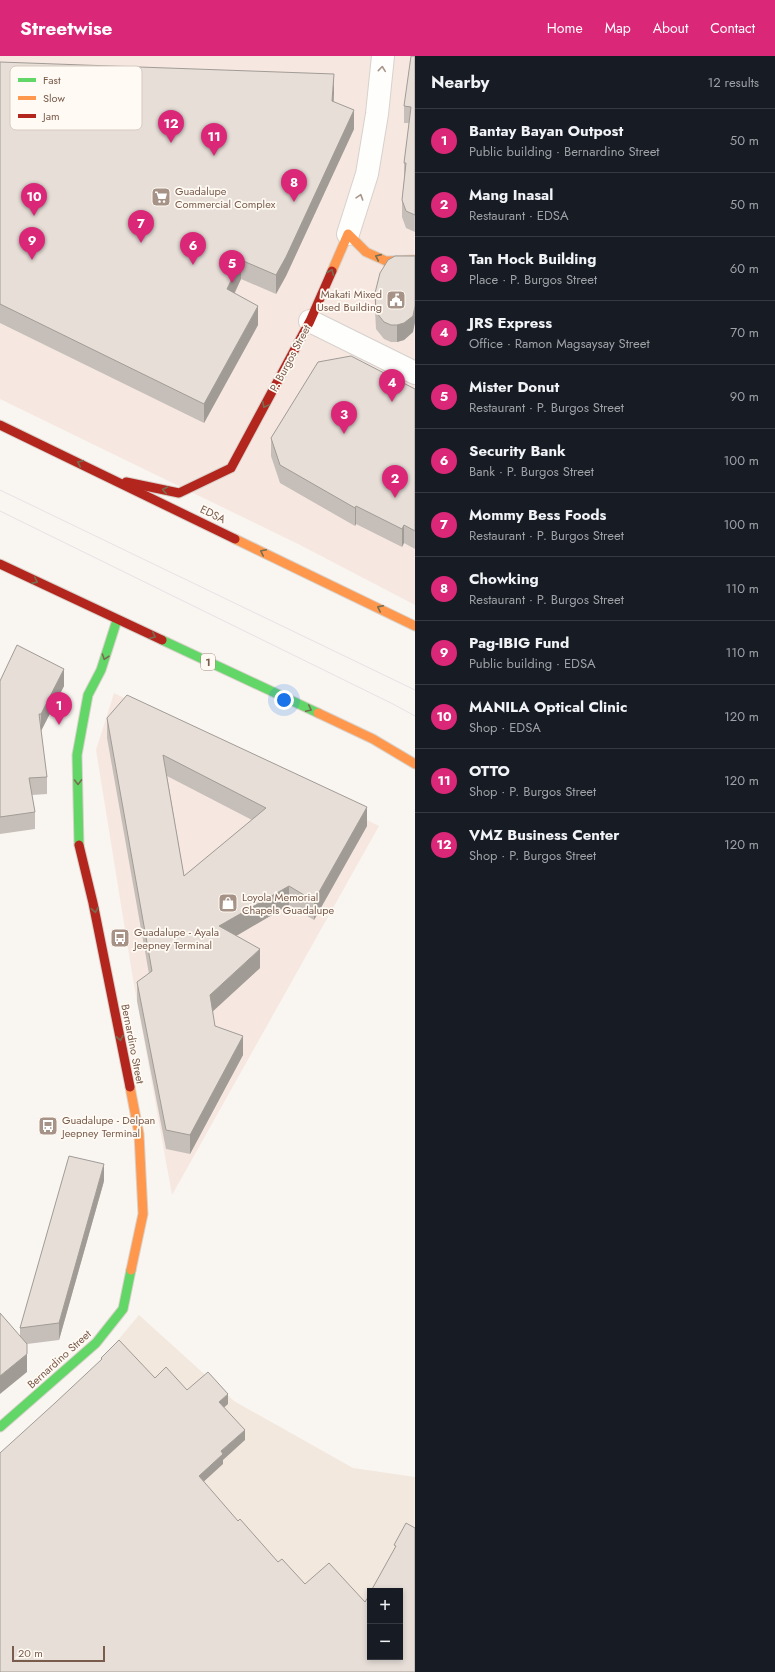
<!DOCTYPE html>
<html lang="en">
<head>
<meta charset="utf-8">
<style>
  body { margin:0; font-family:Jost,sans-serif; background:#242831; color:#f1f3f6 }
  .controls { position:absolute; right:12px; bottom:12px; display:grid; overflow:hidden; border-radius:0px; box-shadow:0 2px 6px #0003 }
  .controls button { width:36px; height:36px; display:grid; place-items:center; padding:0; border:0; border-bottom:1px solid #363941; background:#171b24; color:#f1f3f6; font:20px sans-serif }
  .scale { position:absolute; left:12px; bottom:10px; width:93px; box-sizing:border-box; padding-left:4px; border:2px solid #7a5c4d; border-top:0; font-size:11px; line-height:14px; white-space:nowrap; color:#7a5c4d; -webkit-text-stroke:3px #fffaf3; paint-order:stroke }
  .you { position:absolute; left:284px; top:644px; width:14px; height:14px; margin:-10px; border:3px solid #fff; border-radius:50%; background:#1a73e8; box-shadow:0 0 0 6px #1a73e833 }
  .badge { display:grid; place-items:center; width:26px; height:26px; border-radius:50%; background:#db2777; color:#fff; font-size:13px; font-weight:700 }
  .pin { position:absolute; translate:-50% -33px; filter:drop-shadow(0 1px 2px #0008) }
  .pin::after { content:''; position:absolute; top:21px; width:14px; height:12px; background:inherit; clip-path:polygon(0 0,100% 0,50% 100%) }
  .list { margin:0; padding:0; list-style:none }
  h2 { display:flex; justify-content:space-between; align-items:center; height:52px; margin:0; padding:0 16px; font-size:17px }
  h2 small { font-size:13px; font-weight:400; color:#9ea1a6 }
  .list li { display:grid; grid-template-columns:26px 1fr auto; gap:12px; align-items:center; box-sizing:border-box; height:64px; padding:0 16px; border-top:1px solid #363941 }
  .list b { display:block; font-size:15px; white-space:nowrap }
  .list p { margin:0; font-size:13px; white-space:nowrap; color:#9ea1a6 }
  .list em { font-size:13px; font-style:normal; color:#9ea1a6 }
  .map { position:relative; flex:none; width:415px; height:1616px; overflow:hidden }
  header { display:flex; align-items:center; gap:24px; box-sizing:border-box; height:56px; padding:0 20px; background:#db2777; color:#fff }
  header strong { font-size:19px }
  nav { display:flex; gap:22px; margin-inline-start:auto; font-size:14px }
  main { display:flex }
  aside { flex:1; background:#171b24 }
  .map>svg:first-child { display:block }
</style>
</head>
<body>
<header>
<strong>Streetwise</strong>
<nav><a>Home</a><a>Map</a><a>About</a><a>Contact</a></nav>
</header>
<main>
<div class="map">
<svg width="415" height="1616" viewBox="0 0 415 1616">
  <rect width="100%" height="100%" fill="#f9f5f0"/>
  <!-- residential -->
  <path fill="#f2e8de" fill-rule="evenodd" d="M139,1259L234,1345L353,1412L415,1421V1616H0V1402L71,1340ZM370,1535H400V1601H370Z"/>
  <!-- commercial -->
  <g fill="#f6e8e1">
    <path d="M0,0H415V549L300,489L0,343Z"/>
    <path d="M114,637L379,770L172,1139L133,923L96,694Z"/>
  </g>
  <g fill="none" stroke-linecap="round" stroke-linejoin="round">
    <!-- street casing -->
    <g stroke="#d7d1cb" stroke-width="24">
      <g id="street">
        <path d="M348,178L367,118L377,58L383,0"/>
        <path d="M310,265L415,317"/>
      </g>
    </g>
    <!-- fast casing -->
    <g stroke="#d9d2cb" stroke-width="11">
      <g id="fast">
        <path d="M162,584L318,657"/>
        <path d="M79,789L77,699L88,639L101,614L117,564"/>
        <path d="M0,1371L96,1287L123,1253L131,1214"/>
      </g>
    </g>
    <!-- slow casing -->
    <g stroke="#d9d2cb" stroke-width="11">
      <g id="slow">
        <path d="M332,215L348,178L366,196L386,205L415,204"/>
        <path d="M235,483L415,570"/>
        <path d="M318,657L373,683L415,708"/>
        <path d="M130,1031L139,1078L143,1158L131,1214"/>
      </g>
    </g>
    <!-- jam casing -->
    <g stroke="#d9d2cb" stroke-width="11">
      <g id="jam">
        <path d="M0,369L235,483"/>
        <path d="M126,426L179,437L231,412L310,265L332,215"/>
        <path d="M0,508L162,584"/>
        <path d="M79,789L93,847L130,1031"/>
      </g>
    </g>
    <!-- street -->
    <use href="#street" stroke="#fefefd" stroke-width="22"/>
    <!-- fast -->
    <use href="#fast" stroke="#63d668" stroke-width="9"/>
    <!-- slow -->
    <use href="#slow" stroke="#ff974d" stroke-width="9"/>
    <!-- jam -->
    <use href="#jam" stroke="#b3261e" stroke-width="9"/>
    <!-- tram -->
    <g stroke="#e6e3e7" stroke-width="1">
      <path d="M0,434L415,634"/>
      <path d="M0,455L393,648L415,660"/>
    </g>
  </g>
  <!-- wall -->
  <g fill="#c6bfb9" fill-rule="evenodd">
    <path d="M415,0V176L406,172L402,161V144L404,124V107L409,67H404V50Z"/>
    <path d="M0,6L334,37V46L354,73L286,220L276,238L241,223L235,237L258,269L204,367L0,267Z"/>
    <path d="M375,237L413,276L404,284L397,286H391L384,283L376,273L375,254Z"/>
    <path d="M415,333V493L404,487L402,491L356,468L355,470L280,427L271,400V382Z"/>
    <path d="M0,625L64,630L41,675L47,721V738L32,739L35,756V773L0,778Z"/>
    <path d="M107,662L367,770L314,864L289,849L236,880L260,912L212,955L215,970L243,999L190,1098L166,1093L137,945V926L149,918L107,682ZM167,720L252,764L184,820Z"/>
    <path d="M104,1125L59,1284L27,1288V1316L20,1280V1272Z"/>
  </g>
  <!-- shaded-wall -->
  <g fill="#a19b96">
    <path d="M334,18V37L332,64V45Z"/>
    <path d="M354,54V73L286,220L276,238V219Z"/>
    <path d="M241,204V223L227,252V233Z"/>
    <path d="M258,250V269L204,367V348Z"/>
    <path d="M415,250V267L413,276L404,284L397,286V269Z"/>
    <path d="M356,450V468L355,470V452Z"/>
    <path d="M404,469V487L402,491V473Z"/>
    <path d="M64,613V630L41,675V658Z"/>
    <path d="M367,751V770L314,864V845Z"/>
    <path d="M289,830V849L219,890V870Z"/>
    <path d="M260,893V912L210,958V939Z"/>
    <path d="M243,980V999L190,1098V1079Z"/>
    <path d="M104,1108V1125L59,1284V1267Z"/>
    <path d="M27,1298V1316L0,1338V1320Z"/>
    <path d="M228,1338V1348L219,1356V1346Z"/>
    <path d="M245,1374V1384L223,1404V1408L199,1430V1420L221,1395Z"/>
  </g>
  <!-- building -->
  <g fill="#e6ded7" stroke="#a19b96" fill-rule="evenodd">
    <path d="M411,0H415V159L406,155L402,144L406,107H404L411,51L404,50Z"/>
    <path d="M0,6L334,18L332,45L354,54L286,201L276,219L241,204L227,233L258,250L204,348L0,248Z"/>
    <path d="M395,200H415V250L413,260L404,267L397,269H391L384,266L376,256L375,237L380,217L388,204Z"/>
    <path d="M351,300L415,333V475L404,469L402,473L356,450L355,452L280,409L271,382L318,306Z"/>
    <path d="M17,589L64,613L41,658H39L47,721L29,722L35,756L0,761V625Z"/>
    <path d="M127,639L367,751L314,845L289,830L219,870L260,893L210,939L215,970L243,980L190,1079L166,1074L137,926L152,915L107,662ZM163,699L266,752L184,820Z"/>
    <path d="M69,1100L104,1108L59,1267L20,1272Z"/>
    <path d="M0,1257L27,1288V1298L0,1320Z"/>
    <path d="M119,1284L155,1322L166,1311L187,1334L208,1316L228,1338L219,1346L245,1374L221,1395L223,1398L199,1420L238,1465L240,1463L278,1506L282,1503L305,1528L329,1507L365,1546L370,1538V1601H400V1535H371L396,1490L394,1489L406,1467L415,1472V1616H0V1397L55,1347L102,1303L101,1302Z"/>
  </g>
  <!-- one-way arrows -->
  <defs><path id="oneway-chevron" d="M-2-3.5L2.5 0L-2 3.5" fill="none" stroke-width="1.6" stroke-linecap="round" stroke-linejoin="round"/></defs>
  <g stroke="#a8958b">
    <use href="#oneway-chevron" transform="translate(382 13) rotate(-84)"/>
    <use href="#oneway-chevron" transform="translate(360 141) rotate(-72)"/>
  </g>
  <g stroke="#776e51">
    <use href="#oneway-chevron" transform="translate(378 201) rotate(-156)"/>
    <use href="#oneway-chevron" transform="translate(331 216) rotate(-67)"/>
    <use href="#oneway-chevron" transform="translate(265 349) rotate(118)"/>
    <use href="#oneway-chevron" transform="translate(80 407) rotate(-155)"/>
    <use href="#oneway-chevron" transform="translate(165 434) rotate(-168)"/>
    <use href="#oneway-chevron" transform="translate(263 496) rotate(-154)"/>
    <use href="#oneway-chevron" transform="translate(35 525) rotate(26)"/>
    <use href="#oneway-chevron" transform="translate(380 552) rotate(-154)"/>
    <use href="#oneway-chevron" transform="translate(153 580) rotate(25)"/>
    <use href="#oneway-chevron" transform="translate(105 601) rotate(109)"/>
    <use href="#oneway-chevron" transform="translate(309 653) rotate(25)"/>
    <use href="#oneway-chevron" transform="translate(78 726) rotate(89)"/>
    <use href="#oneway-chevron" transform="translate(95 854) rotate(79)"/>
    <use href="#oneway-chevron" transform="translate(120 982) rotate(79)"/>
  </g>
  <!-- icons -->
  <defs>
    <g id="supermarket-square" transform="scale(1)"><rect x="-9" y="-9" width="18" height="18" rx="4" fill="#a69286" stroke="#fffaf3"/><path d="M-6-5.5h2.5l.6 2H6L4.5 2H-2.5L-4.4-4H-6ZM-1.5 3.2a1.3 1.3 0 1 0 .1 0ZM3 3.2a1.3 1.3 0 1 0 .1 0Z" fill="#fff"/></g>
    <g id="civic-square" transform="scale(1)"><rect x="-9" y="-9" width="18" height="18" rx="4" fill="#a69286" stroke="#fffaf3"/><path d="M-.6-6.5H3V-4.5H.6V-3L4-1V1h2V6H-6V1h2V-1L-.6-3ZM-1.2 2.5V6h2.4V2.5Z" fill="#fff"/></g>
    <g id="shop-square" transform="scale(1)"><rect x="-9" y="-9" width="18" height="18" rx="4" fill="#a69286" stroke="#fffaf3"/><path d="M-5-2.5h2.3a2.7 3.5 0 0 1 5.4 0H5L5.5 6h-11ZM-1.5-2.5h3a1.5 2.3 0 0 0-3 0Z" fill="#fff"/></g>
    <g id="bus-square" transform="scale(1)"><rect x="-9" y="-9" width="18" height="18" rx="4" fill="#a69286" stroke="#fffaf3"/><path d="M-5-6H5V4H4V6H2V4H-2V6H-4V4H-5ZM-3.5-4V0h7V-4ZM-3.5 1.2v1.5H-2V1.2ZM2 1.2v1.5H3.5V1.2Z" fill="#fff"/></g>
  </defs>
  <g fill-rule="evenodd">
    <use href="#supermarket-square" x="161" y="141"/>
    <use href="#civic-square" x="396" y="244"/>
    <use href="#shop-square" x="228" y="847"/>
    <use href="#bus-square" x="120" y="882"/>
    <use href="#bus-square" x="48" y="1070"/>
  </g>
  <g text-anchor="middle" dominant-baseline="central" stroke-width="3.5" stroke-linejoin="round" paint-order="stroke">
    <!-- shield labels -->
    <rect fill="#fffaf3" stroke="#a28b7f" stroke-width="1" x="201" y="598" width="14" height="16" rx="3"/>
    <g font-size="10" font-weight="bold" fill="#7a5c4d">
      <text x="208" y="606">1</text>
    </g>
    <!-- poi labels -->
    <g font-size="11" fill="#7a5c4d" stroke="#fffaf3" text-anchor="start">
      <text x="175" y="135">Guadalupe<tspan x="175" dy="13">Commercial Complex</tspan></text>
      <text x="382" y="238" text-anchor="end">Makati Mixed<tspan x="382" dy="13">Used Building</tspan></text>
      <text x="242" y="841">Loyola Memorial<tspan x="242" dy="13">Chapels Guadalupe</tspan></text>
      <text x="134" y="876">Guadalupe - Ayala<tspan x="134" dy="13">Jeepney Terminal</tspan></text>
      <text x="62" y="1064">Guadalupe - Delpan<tspan x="62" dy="13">Jeepney Terminal</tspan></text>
    </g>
    <!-- street labels -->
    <g font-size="11" fill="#7a5c4d" stroke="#fffaf3">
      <text transform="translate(290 302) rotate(-62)">P. Burgos Street</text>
      <text transform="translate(213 458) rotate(26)">EDSA</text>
      <text transform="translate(133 988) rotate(79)">Bernardino Street</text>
      <text transform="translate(59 1303) rotate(-42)">Bernardino Street</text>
    </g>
  </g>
  <!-- legend -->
  <rect x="10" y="10" width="132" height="64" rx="6" fill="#fffaf3" stroke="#d7cbc1" stroke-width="1"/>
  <rect x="18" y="22" width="18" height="4" fill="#63d668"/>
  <rect x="18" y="40" width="18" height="4" fill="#ff974d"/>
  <rect x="18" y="58" width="18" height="4" fill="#b3261e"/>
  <g font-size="11" fill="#7a5c4d">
    <text x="43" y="28">Fast</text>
    <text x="43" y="46">Slow</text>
    <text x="43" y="64">Jam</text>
  </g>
</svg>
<div class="controls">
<button>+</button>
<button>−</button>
</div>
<div class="scale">20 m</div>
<div class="you"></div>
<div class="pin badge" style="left:59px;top:669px">1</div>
<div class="pin badge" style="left:395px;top:442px">2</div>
<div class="pin badge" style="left:344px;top:378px">3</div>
<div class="pin badge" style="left:392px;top:346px">4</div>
<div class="pin badge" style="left:232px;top:227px">5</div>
<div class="pin badge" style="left:193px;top:209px">6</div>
<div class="pin badge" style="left:141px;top:187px">7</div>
<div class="pin badge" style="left:294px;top:146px">8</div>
<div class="pin badge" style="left:32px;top:204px">9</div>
<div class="pin badge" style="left:34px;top:160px">10</div>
<div class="pin badge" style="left:214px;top:100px">11</div>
<div class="pin badge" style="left:171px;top:87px">12</div>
</div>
<aside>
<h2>Nearby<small>12 results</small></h2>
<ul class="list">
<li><span class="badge">1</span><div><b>Bantay Bayan Outpost</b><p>Public building · Bernardino Street</p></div><em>50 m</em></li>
<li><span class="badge">2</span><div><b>Mang Inasal</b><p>Restaurant · EDSA</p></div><em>50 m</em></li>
<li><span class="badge">3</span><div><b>Tan Hock Building</b><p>Place · P. Burgos Street</p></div><em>60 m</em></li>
<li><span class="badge">4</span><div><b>JRS Express</b><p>Office · Ramon Magsaysay Street</p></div><em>70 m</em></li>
<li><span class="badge">5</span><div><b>Mister Donut</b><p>Restaurant · P. Burgos Street</p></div><em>90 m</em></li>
<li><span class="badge">6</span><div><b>Security Bank</b><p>Bank · P. Burgos Street</p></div><em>100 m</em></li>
<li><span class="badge">7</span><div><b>Mommy Bess Foods</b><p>Restaurant · P. Burgos Street</p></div><em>100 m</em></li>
<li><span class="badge">8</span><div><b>Chowking</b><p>Restaurant · P. Burgos Street</p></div><em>110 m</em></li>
<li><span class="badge">9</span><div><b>Pag-IBIG Fund</b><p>Public building · EDSA</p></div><em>110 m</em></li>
<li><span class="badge">10</span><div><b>MANILA Optical Clinic</b><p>Shop · EDSA</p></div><em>120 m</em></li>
<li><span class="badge">11</span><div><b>OTTO</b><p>Shop · P. Burgos Street</p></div><em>120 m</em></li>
<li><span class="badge">12</span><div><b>VMZ Business Center</b><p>Shop · P. Burgos Street</p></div><em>120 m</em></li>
</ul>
</aside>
</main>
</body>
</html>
